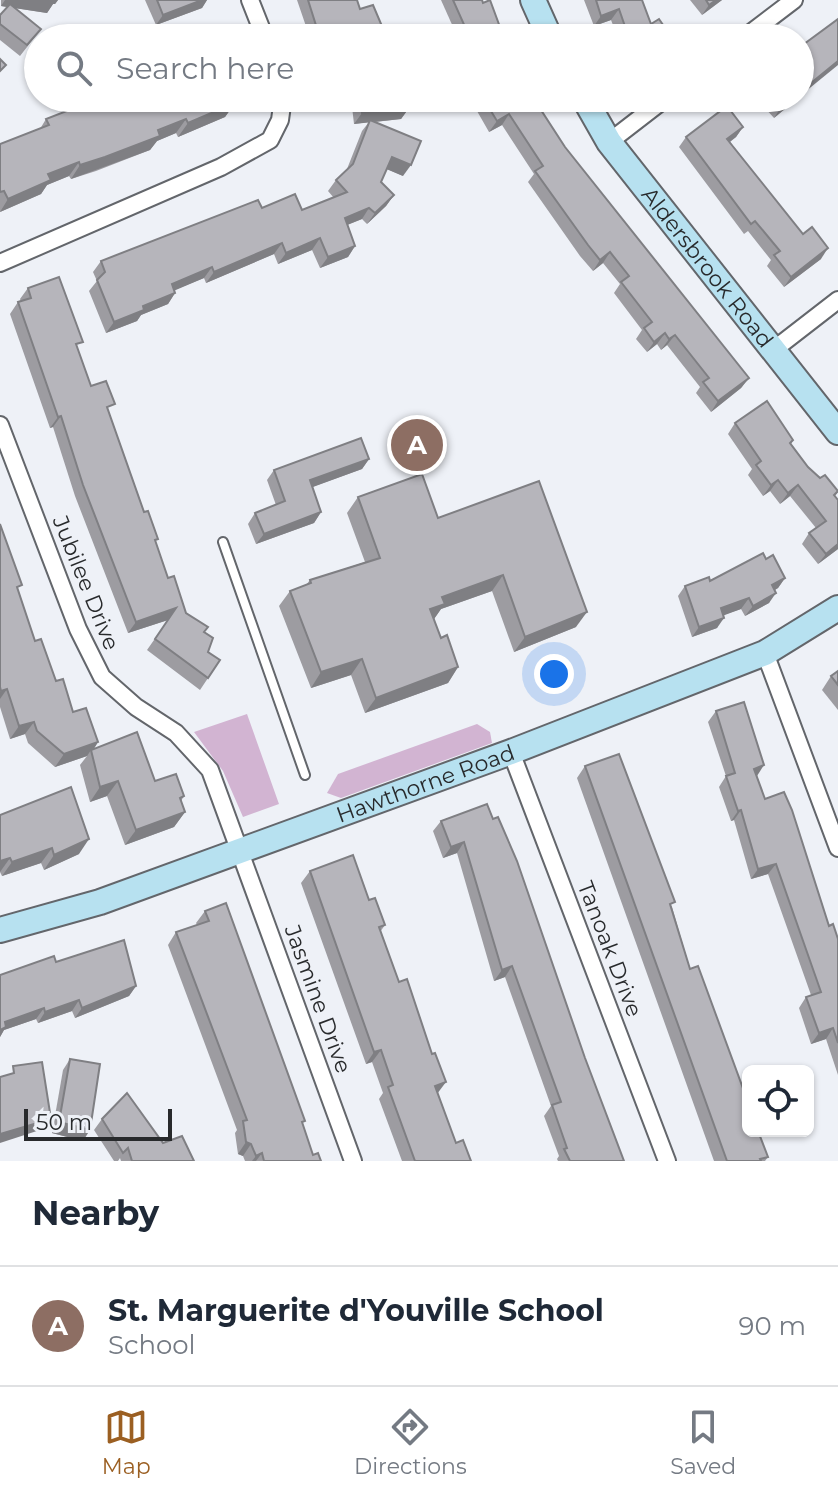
<!DOCTYPE html>
<html lang="en">
<head>
<meta charset="utf-8">
<style>
  body { margin:0; font-family:Montserrat,sans-serif; background:#f6f6f7; color:#1f2937 }
  .controls { position:absolute; right:24px; bottom:24px; display:grid; overflow:hidden; border-radius:12px; box-shadow:0 2px 6px #0004 }
  .controls button { width:72px; height:72px; display:grid; place-items:center; padding:0; border:0; border-bottom:2px solid #e0e1e3; background:#fff; color:#1f2937; font:40px sans-serif }
  .scale { position:absolute; left:24px; bottom:20px; width:148px; box-sizing:border-box; padding-left:8px; border:4px solid #282a2c; border-top:0; font-size:22px; line-height:28px; white-space:nowrap; color:#282a2c; -webkit-text-stroke:6px #eef1f7; paint-order:stroke }
  .you { position:absolute; left:554px; top:674px; width:28px; height:28px; margin:-20px; border:6px solid #fff; border-radius:50%; background:#1a73e8; box-shadow:0 0 0 12px #1a73e833 }
  .badge { display:grid; place-items:center; width:52px; height:52px; border-radius:50%; background:#9b5f22; color:#fff; font-size:26px; font-weight:700 }
  .pin { position:absolute; translate:-50% -50%; border:4px solid #fff; box-shadow:0 2px 8px #0006 }
  .list { margin:0; padding:0; list-style:none }
  h2 { display:flex; justify-content:space-between; align-items:center; height:104px; margin:0; padding:0 32px; font-size:34px }
  h2 small { font-size:26px; font-weight:400; color:#747a83 }
  .list li { display:grid; grid-template-columns:52px 1fr auto; gap:24px; align-items:center; box-sizing:border-box; height:120px; padding:0 32px; border-top:2px solid #e0e1e3 }
  .list b { display:block; font-size:30px; white-space:nowrap }
  .list p { margin:0; font-size:26px; white-space:nowrap; color:#747a83 }
  .list em { font-size:26px; font-style:normal; color:#747a83 }
  .icon { flex:none; width:44px; height:44px; fill:none; stroke:currentColor; stroke-width:2; stroke-linecap:round; stroke-linejoin:round }
  .map { position:relative; flex:none; width:838px; height:1161px; overflow:hidden }
  .search { position:absolute; background:#fff; box-shadow:0 2px 6px #0004; left:24px; right:24px; top:24px; height:88px; display:flex; align-items:center; gap:20px; box-sizing:border-box; padding:0 28px; border-radius:44px; color:#747a83; font-size:30px }
  .sheet { height:224px; background:#fff }
  nav { display:flex; justify-content:space-around; align-items:center; box-sizing:border-box; height:112px; border-top:2px solid #e0e1e3; background:#fff; font-size:22px; color:#747a83 }
  nav a { display:grid; justify-items:center; gap:4px }
  nav .on { color:#9b5f22 }
  .map>svg:first-child { display:block }
</style>
</head>
<body>
<div class="map">
<svg width="838" height="1161" viewBox="0 0 838 1161">
  <rect width="100%" height="100%" fill="#eef1f7"/>
  <!-- green -->
  <g fill="#d2b4d2">
    <path d="M247,714L279,804L243,817L223,771L194,732Z"/>
    <path d="M477,724L490,732L492,743L341,798L327,793L338,774Z"/>
  </g>
  <g fill="none" stroke-linecap="round" stroke-linejoin="round">
    <!-- lane casing -->
    <g stroke="#63666b" stroke-width="12">
      <path id="lane" d="M223,542L305,775"/>
    </g>
    <!-- street casing -->
    <g stroke="#63666b" stroke-width="20">
      <g id="street">
        <path d="M250,0L265,38"/>
        <path d="M744,38L794,0"/>
        <path d="M609,142L666,98"/>
        <path d="M0,263L221,167L270,140L280,120L283,98"/>
        <path d="M776,348L838,300"/>
        <path d="M0,425L78,629L102,677L136,707L176,733L210,770L353,1161"/>
        <path d="M765,653L838,848"/>
        <path d="M511,752L667,1161"/>
      </g>
    </g>
    <!-- secondary casing -->
    <g stroke="#63666b" stroke-width="28">
      <g id="secondary">
        <path d="M533,0L550,38"/>
        <path id="s1" d="M584,98L609,142L838,432"/>
        <path id="s2" d="M0,930L100,902L511,752L765,653L838,608"/>
      </g>
    </g>
    <!-- lane -->
    <use href="#lane" stroke="#fff" stroke-width="8"/>
    <!-- street -->
    <use href="#street" stroke="#fff" stroke-width="16"/>
    <!-- secondary -->
    <use href="#secondary" stroke="#b7e1f0" stroke-width="24"/>
  </g>
  <!-- wall -->
  <g fill="#9d9ca1">
    <path d="M1,0H58L55,4H53L47,13L15,8L41,29L20,56L0,40V15L7,7L1,6Z"/>
    <path d="M145,0H207L202,8L156,25Z"/>
    <path d="M297,0H357L360,9L387,38H310Z"/>
    <path d="M441,0H482L504,38H458Z"/>
    <path d="M584,0H642L651,24L672,38H618L611,20L594,26Z"/>
    <path d="M690,0H722L702,15Z"/>
    <path d="M91,98H250L241,110H230L225,117L178,137L176,133L157,141L150,150L96,171L71,179L69,176L47,185L41,194L0,212V144L40,129L46,119L87,103Z"/>
    <path d="M351,98H408L409,108L401,119L375,122L403,176L387,169L381,182L394,195L386,206L367,224L362,219L347,225L355,246L348,257L320,268L312,250L278,264L274,254L206,283L204,278L174,290L175,293L168,304L141,315L137,321L106,333L89,291L97,281L93,272L101,261L262,208L302,210L334,198L328,191L336,180L347,169L362,131L369,122L354,124Z"/>
    <path d="M478,98H529L536,109L565,147L749,378L741,388L711,412L696,393L700,387L667,345L661,350L657,344L647,352L636,339L642,330L614,293L620,284L603,263L593,271L580,256L528,182L534,174L502,125L489,132L473,104Z"/>
    <path d="M756,98H798L774,118Z"/>
    <path d="M743,127L736,137L730,142L821,259L784,287L767,266L771,260L748,231L744,234L679,147L686,137Z"/>
    <path d="M28,288L78,349L91,386L109,413L168,578L186,613L204,632L208,652L220,660L200,690L147,650L168,620L128,633L75,496L53,427L50,428L10,314L18,302H21L20,299Z"/>
    <path d="M735,423L793,440L791,444L808,467L838,492L835,496L838,500V549L818,564L802,544L809,533L816,528L790,496L780,504L770,491L763,496L748,475L752,469L728,434Z"/>
    <path d="M369,459L362,469L312,487L321,512L314,523L256,544L248,524L255,513L276,505L267,480L274,470Z"/>
    <path d="M358,497L438,518L576,627L514,652L492,591L441,609L434,619L441,638L458,667L448,683L365,713L351,675L311,688L279,606L290,591L306,585L310,580L365,562L347,513Z"/>
    <path d="M0,524L18,590L35,641L73,712L98,742L94,748L184,796L181,801L185,812L174,827L125,845L107,796L90,802L80,765L87,756L55,767L28,743L25,734L10,739L0,707Z"/>
    <path d="M766,559L785,578L778,588L775,590L769,603L745,616L741,609L723,615L717,628L692,637L678,596L685,586L710,581Z"/>
    <path d="M838,671V710L822,690L831,676Z"/>
    <path d="M716,711L757,776L765,799L829,926L838,939V1075L826,1039L811,1044L799,1008L806,997L811,995L768,874L751,879L734,820L731,821L719,787L726,776L708,722Z"/>
    <path d="M585,766L672,907L690,969L768,1157L765,1161H714L577,778Z"/>
    <path d="M487,804L585,1058L624,1161H558L557,1159L559,1156L544,1116L551,1106L505,977L494,981L457,853L443,858L433,831L441,821Z"/>
    <path d="M0,815L79,854L44,870L41,863L2,876L0,872Z"/>
    <path d="M310,871L369,900L385,925L380,932L438,1094L456,1143L471,1161H402L379,1099L383,1093L372,1062L366,1064L301,883Z"/>
    <path d="M205,911L303,1125L313,1155L321,1161H245L243,1156L238,1154L235,1133L237,1130L168,945L176,932L197,925L196,923Z"/>
    <path d="M56,962L136,986L129,996L75,1018L72,1011L38,1023L36,1019L4,1030L0,1037V975Z"/>
    <path d="M70,1059L83,1141L52,1133L63,1070Z"/>
    <path d="M102,1119L163,1143L194,1161H121L120,1158L118,1161H114L94,1130Z"/>
  </g>
  <!-- shaded-wall -->
  <g fill="#7f7f83">
    <path d="M5,0H58L55,4H53L47,13L1,6Z"/>
    <path d="M202,0H207L202,8L156,25L163,15Z"/>
    <path d="M716,0H722L702,15L709,5Z"/>
    <path d="M619,9L611,20L594,26L601,16Z"/>
    <path d="M838,61V65L800,96V92Z"/>
    <path d="M230,98H250L241,110H230L225,117L178,137L188,123Z"/>
    <path d="M793,98H798L774,118L781,107Z"/>
    <path d="M409,108L401,119L354,124L362,113Z"/>
    <path d="M509,114L502,125L489,132L497,121Z"/>
    <path d="M186,119L176,133L157,141L150,150L71,179L80,165Z"/>
    <path d="M743,127L736,137L720,149L727,139Z"/>
    <path d="M392,157L411,165L403,176L384,168Z"/>
    <path d="M79,162L69,176L47,185L41,194L0,212L8,199L48,174Z"/>
    <path d="M394,195L386,206L367,224L375,213Z"/>
    <path d="M369,208L362,219L337,229L345,218Z"/>
    <path d="M320,238L312,250L278,264L286,253Z"/>
    <path d="M282,243L274,254L206,283L214,272Z"/>
    <path d="M355,246L348,257L320,268L328,257Z"/>
    <path d="M828,248L821,259L784,287L791,277Z"/>
    <path d="M610,252L603,263L593,271L600,260Z"/>
    <path d="M212,267L204,278L164,295L172,284Z"/>
    <path d="M175,293L168,304L141,315L137,321L106,333L114,322L143,306Z"/>
    <path d="M665,333L657,344L647,352L654,342Z"/>
    <path d="M675,335L667,345L661,350L669,339Z"/>
    <path d="M749,378L741,388L711,412L718,401Z"/>
    <path d="M61,416L53,427L50,428L58,417Z"/>
    <path d="M369,459L362,469L302,491L310,480Z"/>
    <path d="M778,480L770,491L763,496L771,485Z"/>
    <path d="M798,485L790,496L780,504L788,493Z"/>
    <path d="M321,512L314,523L256,544L264,534Z"/>
    <path d="M838,544V549L818,564L826,554Z"/>
    <path d="M503,575L492,591L441,609L434,619L430,609L442,597Z"/>
    <path d="M785,578L778,588L764,596L772,585Z"/>
    <path d="M776,593L769,603L745,616L753,606Z"/>
    <path d="M749,598L741,609L714,619L721,608Z"/>
    <path d="M176,608L168,620L128,633L136,622Z"/>
    <path d="M587,612L576,627L514,652L525,637Z"/>
    <path d="M724,618L717,628L692,637L699,627Z"/>
    <path d="M362,659L351,675L311,688L321,672Z"/>
    <path d="M458,667L448,683L365,713L376,698Z"/>
    <path d="M7,689L0,699V692Z"/>
    <path d="M34,722L25,734L10,739L19,726Z"/>
    <path d="M98,742L92,752L91,750L87,756L55,767L64,754Z"/>
    <path d="M764,765L757,776L754,769Z"/>
    <path d="M118,781L107,796L90,802L100,787Z"/>
    <path d="M741,810L734,820L731,821L738,811Z"/>
    <path d="M185,812L174,827L125,845L136,830Z"/>
    <path d="M89,839L79,854L44,870L54,855Z"/>
    <path d="M464,842L457,853L443,858L451,847Z"/>
    <path d="M52,848L41,863L2,876L12,862Z"/>
    <path d="M10,858L0,872V861Z"/>
    <path d="M776,864L768,874L751,879L758,869Z"/>
    <path d="M512,966L505,977L494,981L502,970Z"/>
    <path d="M136,986L129,996L75,1018L82,1008Z"/>
    <path d="M79,1000L72,1011L38,1023L45,1012Z"/>
    <path d="M44,1008L36,1019L4,1030L0,1037V1029L5,1022Z"/>
    <path d="M833,1028L826,1039L811,1044L819,1033Z"/>
    <path d="M381,1050L372,1062L366,1064L374,1052Z"/>
    <path d="M446,1082L437,1094L435,1086Z"/>
    <path d="M51,1119L43,1129L0,1143V1134Z"/>
    <path d="M59,1122L90,1130L83,1141L52,1133Z"/>
    <path d="M246,1142L251,1144L243,1156L238,1154Z"/>
    <path d="M262,1153L256,1161H252L256,1156Z"/>
  </g>
  <!-- building -->
  <g fill="#b6b5bb" stroke="#7f7f83" stroke-width="2">
    <path d="M157,0H202L163,15Z"/>
    <path d="M308,0H357L360,9L373,5L387,38H320Z"/>
    <path d="M453,0H482L483,3L490,0L504,38H470Z"/>
    <path d="M596,0H642L651,24L659,19L672,38H629L619,9L601,16Z"/>
    <path d="M706,0H716L709,5Z"/>
    <path d="M10,4L41,29L27,45L0,24V15Z"/>
    <path d="M838,19V61L800,92V47Z"/>
    <path d="M0,59L6,65L0,71Z"/>
    <path d="M94,98H232L235,103L188,123L186,119L158,130L160,136L105,157L80,165L79,162L48,174L51,180L8,199L4,191L0,192V144L49,125L46,119L95,100Z"/>
    <path d="M360,98H408L409,108L362,113Z"/>
    <path d="M483,98H529L536,109L539,107L565,147L749,378L718,401L703,382L709,378L675,335L669,339L665,333L654,342L644,328L652,322L621,282L629,276L610,252L600,260L588,245L535,171L543,166L509,114L497,121Z"/>
    <path d="M773,98H793L781,107Z"/>
    <path d="M727,106L743,127L727,139L803,234L812,227L828,248L791,277L774,255L780,251L755,221L751,224L686,137Z"/>
    <path d="M370,120L421,141L411,165L392,157L381,182L394,195L375,213L369,208L345,218L355,246L328,257L320,238L286,253L282,243L214,272L212,267L172,284L175,293L143,306L144,310L114,322L97,280L105,272L101,261L258,200L262,208L295,194L302,210L347,192L336,180L353,164Z"/>
    <path d="M59,277L83,342L76,344L91,386L106,381L115,404L107,407L144,512L148,511L158,539L155,540L168,578L174,576L186,613L208,627L204,632L213,638L208,652L220,660L208,678L155,639L176,608L136,622L83,485L61,416L58,417L18,302L31,298L28,288Z"/>
    <path d="M767,401L793,440L790,443L808,467L820,478L825,475L838,491L834,495L838,500V544L826,554L809,533L826,521L798,485L788,493L778,480L771,485L756,465L761,461L735,423Z"/>
    <path d="M361,438L369,459L310,480L321,512L264,534L255,513L285,501L274,470Z"/>
    <path d="M422,474L438,518L539,481L587,612L525,637L503,575L442,597L445,604L430,609L441,638L447,635L458,667L376,698L362,659L321,672L290,591L311,583L310,580L380,558L358,497Z"/>
    <path d="M0,524L22,585L17,587L35,641L41,639L56,681L63,679L73,712L86,708L98,742L64,754L37,731L34,722L19,726L7,689L1,691L0,687Z"/>
    <path d="M763,553L766,559L773,555L785,578L772,585L776,593L753,606L749,598L721,608L724,618L699,627L685,586L709,577L710,581Z"/>
    <path d="M838,671V685L831,676Z"/>
    <path d="M744,702L764,765L754,769L765,799L784,792L792,810L829,926L833,924L838,939V1043L833,1028L819,1033L806,997L821,992L776,864L758,869L741,810L738,811L726,776L735,773L716,711Z"/>
    <path d="M137,732L155,781L176,774L184,796L180,798L185,812L136,830L118,781L100,787L91,750Z"/>
    <path d="M619,754L675,902L670,904L690,969L698,966L748,1102V1131H758L768,1157L760,1159L761,1161H727L585,766Z"/>
    <path d="M71,787L89,839L54,855L52,848L12,862L10,858L0,861V815Z"/>
    <path d="M487,804L493,819L498,817L517,861L585,1058L624,1161H570L564,1149L567,1148L552,1105L561,1102L512,966L502,970L464,842L451,847L441,821Z"/>
    <path d="M353,855L369,900L375,898L385,925L379,927L399,982L407,979L432,1054L435,1053L446,1082L435,1086L456,1143L463,1140L471,1161H415L388,1087L393,1085L381,1050L374,1052L310,871Z"/>
    <path d="M226,903L305,1121L302,1122L313,1155L318,1153L321,1161H264L262,1153L256,1156L251,1144L246,1142L243,1121L247,1120L176,932L209,921L205,911Z"/>
    <path d="M124,940L136,986L82,1008L79,1000L45,1012L44,1008L5,1022L6,1027L0,1030V975L54,956L56,962Z"/>
    <path d="M70,1059L100,1064L90,1130L59,1122Z"/>
    <path d="M42,1062L51,1119L0,1134V1077L14,1073L13,1066Z"/>
    <path d="M127,1093L163,1143L182,1136L194,1161H132L128,1148L123,1153L102,1119Z"/>
  </g>
  <g text-anchor="middle" dominant-baseline="central" stroke-width="7" stroke-linejoin="round" paint-order="stroke">
    <!-- street labels -->
    <g font-size="22" fill="#282a2c" stroke="#eef1f7">
      <text stroke="none"><textPath href="#s1" startOffset="210">Aldersbrook Road</textPath></text>
      <text transform="translate(86 583) rotate(68)">Jubilee Drive</text>
      <text stroke="none"><textPath href="#s2" startOffset="450">Hawthorne Road</textPath></text>
      <text transform="translate(610 949) rotate(69)">Tanoak Drive</text>
      <text transform="translate(318 999) rotate(70)">Jasmine Drive</text>
    </g>
  </g>
</svg>
<div class="controls">
<button><svg class="icon" aria-label="locate" viewBox="0 0 24 24"><circle cx="12" cy="12" r="6"/><path d="M12 2v4M12 18v4M2 12h4M18 12h4"/></svg></button>
</div>
<div class="scale">50 m</div>
<div class="you"></div>
<div class="pin badge" style="left:417px;top:445px;background:#8d6e63">A</div>
<div class="search"><svg class="icon" aria-label="search" viewBox="0 0 24 24"><circle cx="10" cy="10" r="6"/><path d="M15 15l6 6"/></svg>Search here</div>
</div>
<section class="sheet">
<h2>Nearby<small></small></h2>
<ul class="list">
<li><span class="badge" style="background:#8d6e63">A</span><div><b>St. Marguerite d'Youville School</b><p>School</p></div><em>90 m</em></li>
</ul>
</section>
<nav>
<a class="on"><svg class="icon" aria-label="map" viewBox="0 0 24 24"><path d="M3 6l6-2 6 2 6-2v14l-6 2-6-2-6 2zM9 4v14M15 6v14"/></svg>Map</a>
<a><svg class="icon" aria-label="directions" viewBox="0 0 24 24"><path d="M12 3l9 9-9 9-9-9zM9 14v-3h6M13 9l2 2-2 2"/></svg>Directions</a>
<a><svg class="icon" aria-label="saved" viewBox="0 0 24 24"><path d="M7 4h10v16l-5-4-5 4z"/></svg>Saved</a>
</nav>
</body>
</html>
